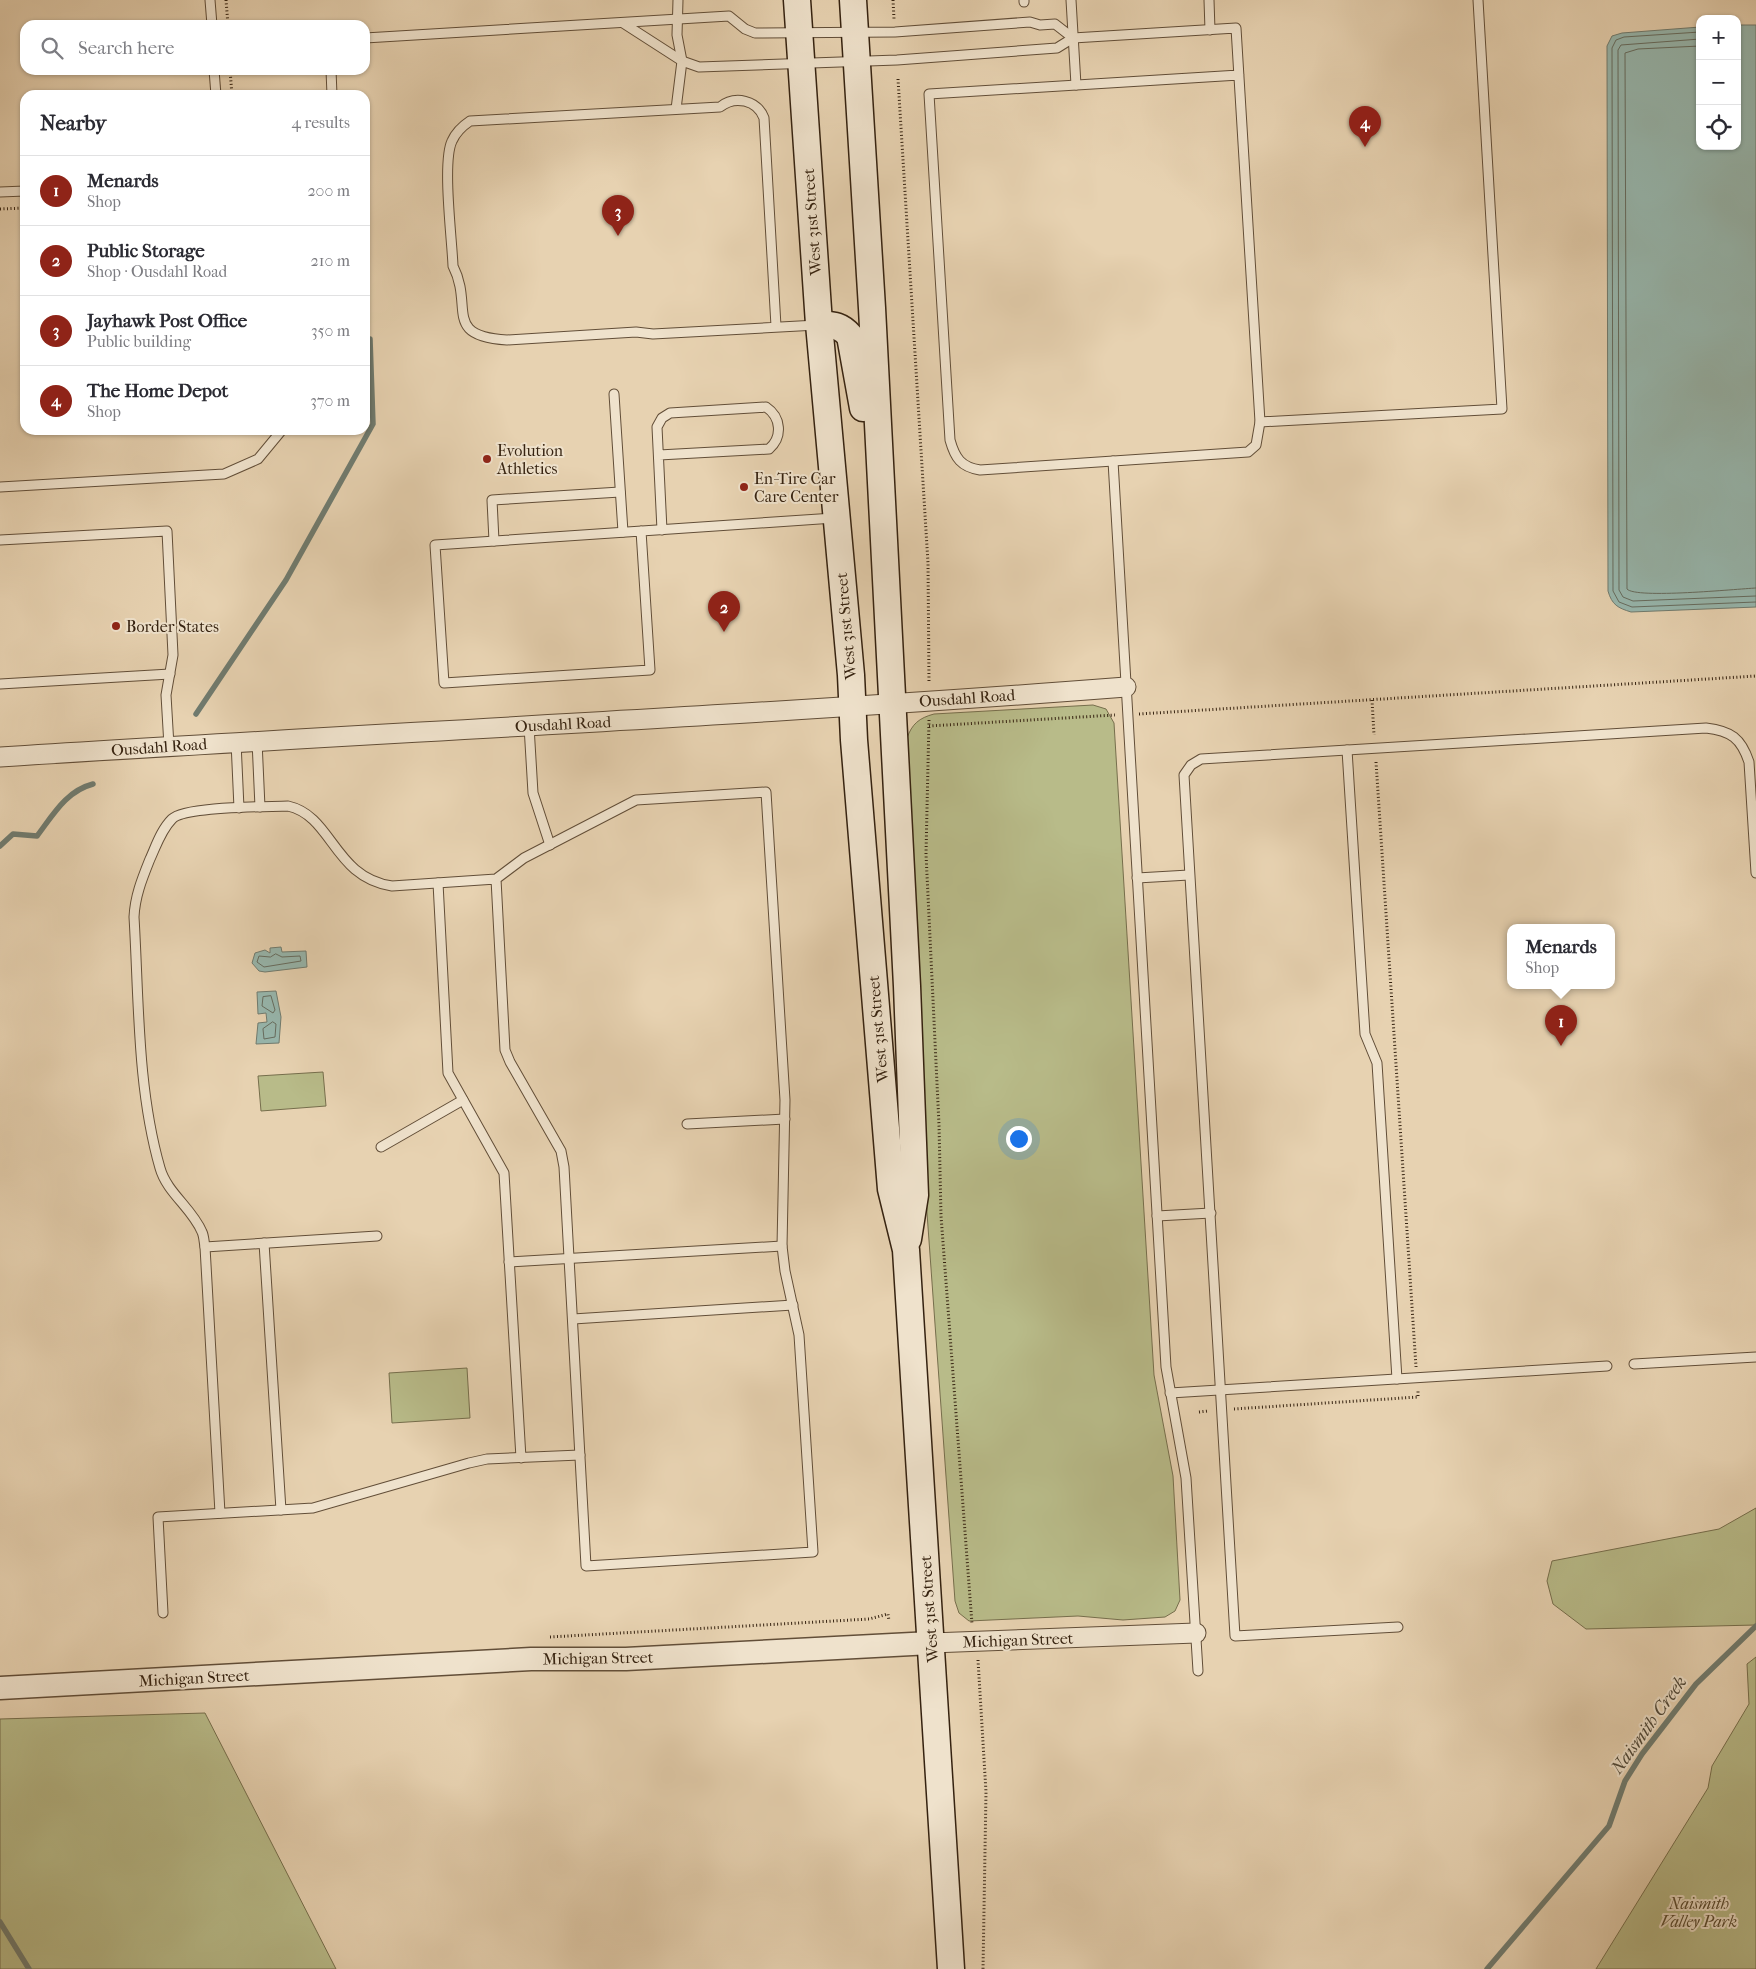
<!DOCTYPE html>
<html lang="en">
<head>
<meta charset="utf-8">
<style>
  body { margin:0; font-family:"IM FELL French Canon",serif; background:#f2f2f3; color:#2b2b33 }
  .controls { position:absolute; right:15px; top:15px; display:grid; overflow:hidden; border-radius:10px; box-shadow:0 1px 4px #0004 }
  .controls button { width:45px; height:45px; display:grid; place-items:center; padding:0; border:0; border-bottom:1px solid #e1e1e2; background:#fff; color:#2b2b33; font:25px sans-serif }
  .you { position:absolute; left:1018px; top:1138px; width:18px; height:18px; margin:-12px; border:4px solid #fff; border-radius:50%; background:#1a73e8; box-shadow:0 0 0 8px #1a73e833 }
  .badge { display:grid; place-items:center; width:32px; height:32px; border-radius:50%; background:#8f2418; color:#fff; font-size:16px; font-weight:700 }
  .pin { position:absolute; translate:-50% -41px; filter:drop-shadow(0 1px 2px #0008) }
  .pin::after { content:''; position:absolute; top:26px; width:18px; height:15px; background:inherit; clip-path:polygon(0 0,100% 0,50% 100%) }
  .popup { position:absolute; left:1507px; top:924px; width:108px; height:65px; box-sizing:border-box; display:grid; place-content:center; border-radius:10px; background:#fff; filter:drop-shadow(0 1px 4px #0005); font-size:16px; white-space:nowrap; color:#7c7c81 }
  .popup b { font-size:19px; color:#2b2b33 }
  .popup::after { content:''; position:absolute; left:50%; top:100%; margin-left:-10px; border:10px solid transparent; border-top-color:#fff }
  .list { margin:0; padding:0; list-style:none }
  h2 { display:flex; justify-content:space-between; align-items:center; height:65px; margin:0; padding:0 20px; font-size:21px }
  h2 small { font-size:16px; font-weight:400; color:#7c7c81 }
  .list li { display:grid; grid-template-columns:32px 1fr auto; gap:15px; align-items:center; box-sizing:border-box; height:70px; padding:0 20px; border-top:1px solid #e1e1e2 }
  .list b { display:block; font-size:19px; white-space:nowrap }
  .list p { margin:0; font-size:16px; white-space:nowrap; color:#7c7c81 }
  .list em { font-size:16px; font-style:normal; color:#7c7c81 }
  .icon { flex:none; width:28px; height:28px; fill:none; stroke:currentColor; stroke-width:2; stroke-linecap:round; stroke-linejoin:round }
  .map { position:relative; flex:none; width:1756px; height:1969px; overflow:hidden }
  .search { position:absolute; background:#fff; box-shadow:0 1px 4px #0004; left:20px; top:20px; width:350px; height:55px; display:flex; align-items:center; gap:12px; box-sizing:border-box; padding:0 18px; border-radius:15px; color:#7c7c81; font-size:19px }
  .panel { position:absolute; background:#fff; box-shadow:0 1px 4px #0004; left:20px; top:90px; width:350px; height:345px; border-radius:15px }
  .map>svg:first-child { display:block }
</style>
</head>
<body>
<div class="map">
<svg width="1756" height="1969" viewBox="0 0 1756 1969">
  <rect width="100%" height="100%" fill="#e7d2b1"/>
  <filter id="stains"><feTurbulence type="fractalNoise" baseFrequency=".004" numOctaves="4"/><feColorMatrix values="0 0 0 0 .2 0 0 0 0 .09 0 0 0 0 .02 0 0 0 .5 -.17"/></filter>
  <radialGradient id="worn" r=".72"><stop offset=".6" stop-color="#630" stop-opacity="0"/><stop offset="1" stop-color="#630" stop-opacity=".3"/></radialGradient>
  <!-- green -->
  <g fill="#b8bb89" stroke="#766e4c">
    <path d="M1093,705L1106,709L1114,723L1154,1375L1173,1476L1180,1600L1175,1611L1165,1617L1123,1620L1078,1616L969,1621L959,1613L955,1601L927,1213L907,738C912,724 919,718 934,714Z"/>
    <path d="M323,1072L326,1106L261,1111L258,1076Z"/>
    <path d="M467,1368L470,1418L392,1423L389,1373Z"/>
    <path d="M1756,1508V1625L1586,1629L1553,1604L1547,1581L1552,1561L1719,1529Z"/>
    <path d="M1756,1657V1969H1596L1708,1788L1712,1766L1749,1704L1747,1664Z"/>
    <path d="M205,1713L336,1969H0V1719Z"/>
  </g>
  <!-- water -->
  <g fill="#97b7ae" stroke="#707b6f">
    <path d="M1737,25H1756V607L1631,612C1618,608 1612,605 1608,591L1607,46L1612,36L1622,33L1700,27V146H1737Z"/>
    <path d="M281,947L282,952L306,951L307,967L265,972L259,971L252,963L255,953L265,950L270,953V948Z"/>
    <path d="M276,991L281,1017L279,1043L256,1044L258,1023L267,1022L266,1013L258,1014L257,992Z"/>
  </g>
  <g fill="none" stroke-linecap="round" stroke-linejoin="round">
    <!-- shore -->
    <g stroke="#666c5f" stroke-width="1">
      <path d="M1700,32L1624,37L1616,40L1612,48L1613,591L1619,602L1632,607L1756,602"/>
      <path d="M1700,39L1621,45L1618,50L1619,590L1623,597L1633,601L1756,596"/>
      <path d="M1700,46L1638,49L1625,53L1627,589C1636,599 1736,589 1756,588"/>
      <path d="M276,954L282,957L300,956L301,961L264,967L257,962L259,956L270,957Z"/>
      <path d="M271,996L275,1010L273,1013L262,1006L263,997Z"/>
      <path d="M273,1022L276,1024L275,1037L264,1039L263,1029Z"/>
    </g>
    <!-- stream -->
    <g stroke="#707b6f" stroke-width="5.5">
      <path d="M196,714L286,580L373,424L370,339"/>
      <path d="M0,846L13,834L37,836C53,815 66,791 93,784"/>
      <path d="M0,1922L29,1969"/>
      <path d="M1487,1969L1609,1826L1625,1781L1642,1754L1696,1684L1756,1626"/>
    </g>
    <!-- service casing -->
    <g stroke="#624e38" stroke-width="11">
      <g id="service">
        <path d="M210,0L212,25"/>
        <path d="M1024,0V2"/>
        <path d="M1071,0L1076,85"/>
        <path d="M1209,0L1210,30"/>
        <path d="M623,23L682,61L699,67L897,60L1057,48L1073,38L1236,28L1260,422L1256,445L1248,452L980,470C961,467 955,458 950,440L929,94L1239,75"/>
        <path d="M365,38L729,16L745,29L755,33L895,32L1030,22L1040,25L1055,24L1073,38"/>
        <path d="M214,70L216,95"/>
        <path d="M331,70L332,95"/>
        <path d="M676,109L682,61L677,35L678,0"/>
        <path d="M0,192L25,191"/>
        <path d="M776,326L764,118C757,100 735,95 720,107L470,121C461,127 456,132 452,141C442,162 452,239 453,266C474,307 442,336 507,340L636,332L653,334L817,325"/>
        <path d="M614,394L623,532"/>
        <path d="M1260,422L1502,409L1478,0"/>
        <path d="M659,455L769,449C783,437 781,417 766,407L670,413L662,418L657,427L662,530"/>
        <path d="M1113,461L1166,1367L1186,1478L1198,1671"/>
        <path d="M0,487L224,474L258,459L282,430"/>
        <path d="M641,531L650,670L444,683L435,545C568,536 701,527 834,518"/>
        <path d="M0,540L167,531L173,655L166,695L169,746"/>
        <path d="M494,541L492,500L620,492"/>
        <path d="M0,684L170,674"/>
        <path d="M529,726L533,793L550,845"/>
        <path d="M257,741L260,807"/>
        <path d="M236,742L239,808"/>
        <path d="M1347,750L1365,1034L1377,1063L1397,1379"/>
        <path d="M1137,878L1189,875"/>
        <path d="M438,883L448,1073L504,1173L521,1458"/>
        <path d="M687,1124L785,1119"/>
        <path d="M381,1147L463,1100"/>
        <path d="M1157,1216L1211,1213"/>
        <path d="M264,1243L281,1510"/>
        <path d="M205,1247L377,1236"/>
        <path d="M509,1262L782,1246"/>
        <path d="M573,1319L793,1305"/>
        <path d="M1634,1364L1756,1357"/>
        <path d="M1170,1393L1607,1366"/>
        <path d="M220,1513L205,1247C204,1242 204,1236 202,1232C192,1208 167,1193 160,1168C137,1088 139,1000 134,917C135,896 142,879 150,859C156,846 161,830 172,819C185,806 266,807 288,806C333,816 333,877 392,886L496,879L524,858L636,800L766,792L785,1100L782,1246L785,1271L799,1335L813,1552L586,1566L564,1167L561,1151L510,1062L505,1050L496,879"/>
        <path d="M163,1613L158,1517L313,1508L469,1463L487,1459L580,1455"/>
        <path d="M1398,1627L1235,1636L1184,775L1191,765L1201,759L1706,728C1731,731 1741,738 1749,762L1756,873"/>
      </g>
    </g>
    <!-- minor casing -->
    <g stroke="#624e38" stroke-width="21">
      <g id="minor">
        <path d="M0,757C375,733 751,716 1126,687"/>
        <path d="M931,1643L1196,1633"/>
      </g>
    </g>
    <!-- tertiary casing -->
    <g stroke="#624e38" stroke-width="25">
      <path id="tertiary" d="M0,1688L531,1659H626L931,1643"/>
    </g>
    <!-- secondary casing -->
    <g stroke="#352210" stroke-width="29">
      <g id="secondary">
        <path d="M797,0L819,324L851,675L854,740L891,1189L906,1250L951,1969"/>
        <path d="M853,0L872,308L907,986L915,1195L908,1239"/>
        <path d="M819,324C833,325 841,325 850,336L863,408"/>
      </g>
    </g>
    <!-- path -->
    <g stroke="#352210" stroke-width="3" stroke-dasharray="1 2.5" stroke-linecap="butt">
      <path d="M226,0L228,25"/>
      <path d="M893,0L894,19"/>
      <path d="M230,70L232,95"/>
      <path d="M898,79L928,563L929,683"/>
      <path d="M0,209L25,208"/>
      <path d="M1372,700L1374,735"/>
      <path d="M1139,714L1756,676"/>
      <path d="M929,720L926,854L939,1125L941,1216L972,1624"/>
      <path d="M929,726L1115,715"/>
      <path d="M1376,762L1416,1367"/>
      <path d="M1234,1409L1418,1397V1390"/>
      <path d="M1199,1412L1208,1411"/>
      <path d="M550,1637L869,1619L888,1614L889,1621"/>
      <path d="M978,1660L986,1792L983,1969"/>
    </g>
    <!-- service -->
    <use href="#service" stroke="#efe2cc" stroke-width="9"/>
    <!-- minor -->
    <use href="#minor" stroke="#efe2cc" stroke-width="19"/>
    <!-- tertiary -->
    <use href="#tertiary" stroke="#efe2cc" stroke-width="22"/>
    <!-- secondary -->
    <use href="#secondary" stroke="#efe2cc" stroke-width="26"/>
  </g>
  <!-- markers -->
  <g fill="#8f2418" stroke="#efe2cc" stroke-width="2">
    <circle cx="487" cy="459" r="5"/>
    <circle cx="744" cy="487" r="5"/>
    <circle cx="116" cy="626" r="5"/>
  </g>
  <g text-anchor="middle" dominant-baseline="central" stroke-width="4" stroke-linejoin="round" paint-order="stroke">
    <!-- street labels -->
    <g font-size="16" fill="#352210" stroke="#efe2cc">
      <text transform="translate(812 222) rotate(-94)">West 31st Street</text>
      <text transform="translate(846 626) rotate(-95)">West 31st Street</text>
      <text transform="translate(967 698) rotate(-4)">Ousdahl Road</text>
      <text transform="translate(563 724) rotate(-3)">Ousdahl Road</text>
      <text transform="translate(159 747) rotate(-4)">Ousdahl Road</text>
      <text transform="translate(878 1029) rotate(-95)">West 31st Street</text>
      <text transform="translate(929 1609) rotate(-94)">West 31st Street</text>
      <text transform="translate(1018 1640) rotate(-2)">Michigan Street</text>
      <text transform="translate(598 1658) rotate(-1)">Michigan Street</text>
      <text transform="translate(194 1678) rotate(-3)">Michigan Street</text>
    </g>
    <!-- poi labels -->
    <g font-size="16" fill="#352210" stroke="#efe2cc" text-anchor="start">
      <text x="497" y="450">Evolution<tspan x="497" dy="18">Athletics</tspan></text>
      <text x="754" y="478">En-Tire Car<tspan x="754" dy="18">Care Center</tspan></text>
      <text x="126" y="626">Border States</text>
    </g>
    <!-- park labels -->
    <g font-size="16" font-style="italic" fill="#56482e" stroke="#efe2cc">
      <text x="1699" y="1903">Naismith<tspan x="1699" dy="18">Valley Park</tspan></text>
    </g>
    <!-- water labels -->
    <g font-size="18" font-style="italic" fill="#4e4738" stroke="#efe2cc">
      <text transform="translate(1649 1725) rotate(-54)">Naismith Creek</text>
    </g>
  </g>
  <rect width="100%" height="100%" filter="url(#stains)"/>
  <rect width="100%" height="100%" fill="url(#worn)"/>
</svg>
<div class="controls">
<button>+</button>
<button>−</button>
<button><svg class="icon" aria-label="locate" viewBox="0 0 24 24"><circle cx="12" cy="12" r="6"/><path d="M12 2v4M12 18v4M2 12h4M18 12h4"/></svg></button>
</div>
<div class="you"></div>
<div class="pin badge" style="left:1561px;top:1046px">1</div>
<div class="popup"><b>Menards</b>Shop</div>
<div class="pin badge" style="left:724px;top:632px">2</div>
<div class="pin badge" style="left:618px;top:236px">3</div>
<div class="pin badge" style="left:1365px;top:147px">4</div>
<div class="search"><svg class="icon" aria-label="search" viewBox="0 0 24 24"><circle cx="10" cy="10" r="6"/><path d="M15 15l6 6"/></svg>Search here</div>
<section class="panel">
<h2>Nearby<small>4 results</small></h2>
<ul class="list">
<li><span class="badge">1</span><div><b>Menards</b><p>Shop</p></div><em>200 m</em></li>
<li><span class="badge">2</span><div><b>Public Storage</b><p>Shop · Ousdahl Road</p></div><em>210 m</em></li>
<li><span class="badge">3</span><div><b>Jayhawk Post Office</b><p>Public building</p></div><em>350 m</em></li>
<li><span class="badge">4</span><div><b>The Home Depot</b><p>Shop</p></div><em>370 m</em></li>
</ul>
</section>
</div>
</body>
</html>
